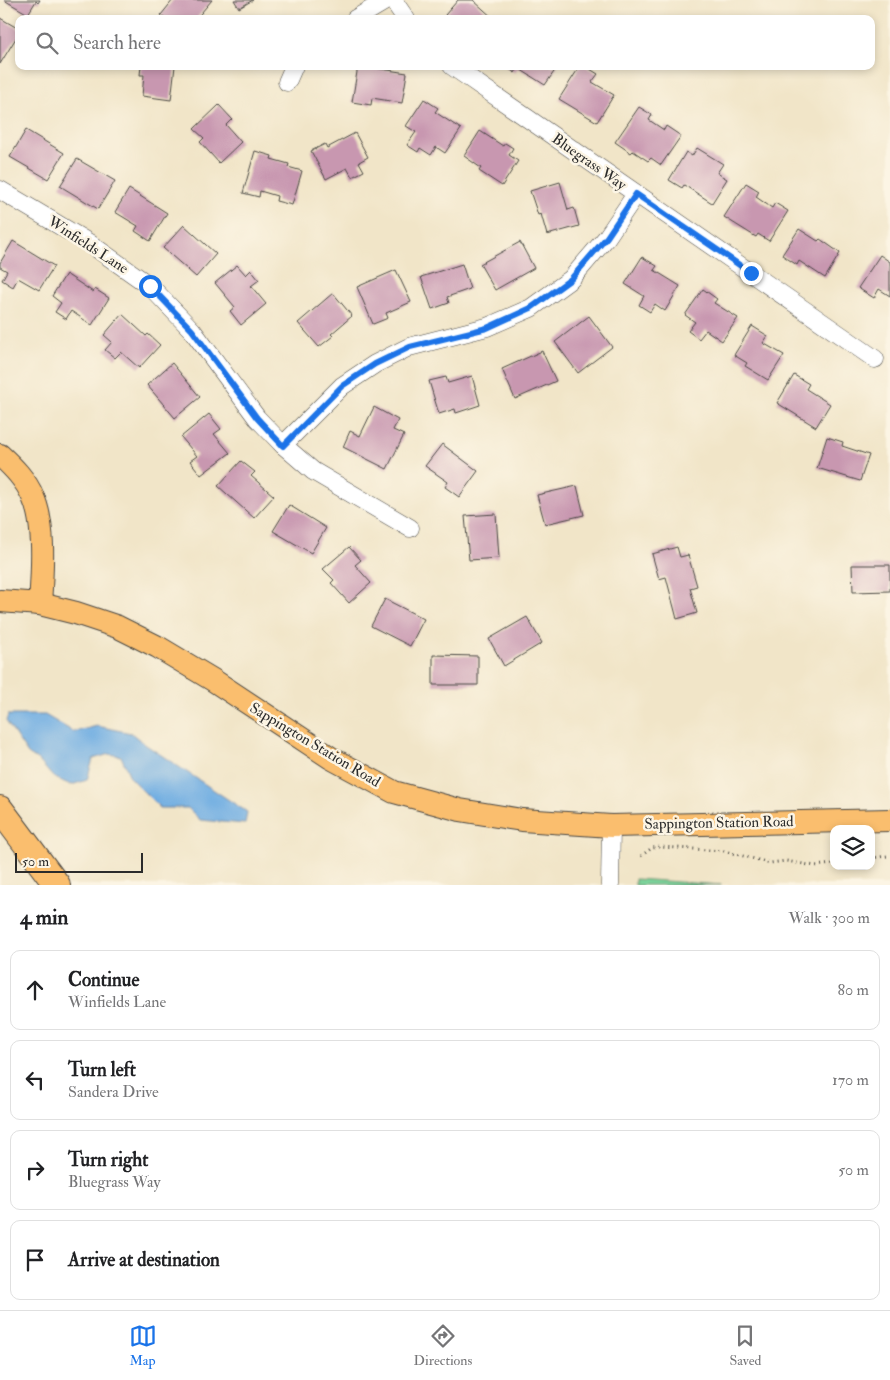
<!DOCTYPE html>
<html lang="en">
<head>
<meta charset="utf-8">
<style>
  body { margin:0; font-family:"IM FELL Double Pica",serif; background:#f2f2f2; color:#202124 }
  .controls { position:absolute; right:15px; bottom:15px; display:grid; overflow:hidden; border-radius:10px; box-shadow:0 2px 8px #0003 }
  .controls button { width:45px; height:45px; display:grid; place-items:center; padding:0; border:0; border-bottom:1px solid #e0e0e0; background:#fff; color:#202124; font:25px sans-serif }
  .scale { position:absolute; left:15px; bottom:12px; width:128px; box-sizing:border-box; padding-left:5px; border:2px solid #2b2b2b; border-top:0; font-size:14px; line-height:18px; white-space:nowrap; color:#2b2b2b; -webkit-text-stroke:4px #fcf5e5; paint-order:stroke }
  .stop { position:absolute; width:15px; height:15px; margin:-11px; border:4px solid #1a73e8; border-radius:50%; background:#fff }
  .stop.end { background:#1a73e8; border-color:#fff; box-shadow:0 1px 5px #0008 }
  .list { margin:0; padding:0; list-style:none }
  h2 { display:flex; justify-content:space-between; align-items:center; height:65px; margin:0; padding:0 20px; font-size:21px }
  h2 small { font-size:16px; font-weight:400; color:#757577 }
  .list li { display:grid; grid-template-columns:32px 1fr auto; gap:15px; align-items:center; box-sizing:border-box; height:80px; margin:0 10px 10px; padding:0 10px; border:1px solid #e0e0e0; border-radius:10px }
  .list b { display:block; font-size:19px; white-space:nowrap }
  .list p { margin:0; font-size:16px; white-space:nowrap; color:#757577 }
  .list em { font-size:16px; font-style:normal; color:#757577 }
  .icon { flex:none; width:28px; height:28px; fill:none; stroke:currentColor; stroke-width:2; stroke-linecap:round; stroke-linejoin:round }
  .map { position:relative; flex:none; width:890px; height:885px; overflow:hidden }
  .search { position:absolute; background:#fff; box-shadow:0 2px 8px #0003; left:15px; right:15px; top:15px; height:55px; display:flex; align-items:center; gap:12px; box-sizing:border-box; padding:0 18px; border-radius:10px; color:#757577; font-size:19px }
  .sheet { height:425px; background:#fff }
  nav { display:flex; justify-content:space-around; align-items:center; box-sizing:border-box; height:70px; border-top:1px solid #e0e0e0; background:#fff; font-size:14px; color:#757577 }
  nav a { display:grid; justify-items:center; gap:2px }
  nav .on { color:#1a73e8 }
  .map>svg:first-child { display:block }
</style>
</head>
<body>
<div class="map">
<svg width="890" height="885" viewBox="0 0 890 885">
  <rect width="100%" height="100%" fill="#fcf5e5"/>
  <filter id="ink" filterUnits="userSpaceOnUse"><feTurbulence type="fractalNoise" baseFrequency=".02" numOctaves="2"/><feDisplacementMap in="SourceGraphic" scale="10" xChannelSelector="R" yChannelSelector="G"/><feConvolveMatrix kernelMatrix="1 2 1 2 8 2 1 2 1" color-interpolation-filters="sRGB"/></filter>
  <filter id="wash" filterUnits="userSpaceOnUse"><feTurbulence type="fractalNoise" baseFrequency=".0096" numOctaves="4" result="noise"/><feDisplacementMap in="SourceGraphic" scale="20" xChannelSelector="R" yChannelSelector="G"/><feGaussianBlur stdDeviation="1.12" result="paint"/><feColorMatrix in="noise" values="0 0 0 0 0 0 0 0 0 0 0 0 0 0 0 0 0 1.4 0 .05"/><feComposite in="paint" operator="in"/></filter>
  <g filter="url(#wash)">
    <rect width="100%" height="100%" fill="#f1e5c8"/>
    <!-- green -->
    <path fill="#7dd69c" stroke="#548064" d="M635,879L722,885H635Z"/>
    <!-- water -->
    <path fill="#6fade2" stroke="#4d6c86" d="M8,715H45L74,732L97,726L131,733L146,745L247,812L245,824L200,820L188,808H160L131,779L121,756L109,754L93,759L87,780L71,785L53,777L40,762L28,754L6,721Z"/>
    <g id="blocks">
      <!-- building -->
      <g fill="#c897b0">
        <path d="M4,0H40L38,3L36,1L28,14Z"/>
        <path d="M173,0H212L196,19H165L161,15Z"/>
        <path d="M234,0H253L239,8Z"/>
        <path d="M458,0H473L494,19H449L445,15Z"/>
        <path d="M0,18L19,29V39L16,38L0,64Z"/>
        <path d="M141,66H175L171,100L142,96L144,75H140Z"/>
        <path d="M358,66H375V68L407,73L402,103L372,98L371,105L352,102Z"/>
        <path d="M505,66H558L545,85L518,68L515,73Z"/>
        <path d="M580,66H585L598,74L592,82L614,95L597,122L559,99Z"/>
        <path d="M424,99L438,108L435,112L461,129L445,153L436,147L431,155L420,148L418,152L407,145L416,132L406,126Z"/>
        <path d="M219,105L232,119L226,125L241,142L219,163L200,142L204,138L194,129Z"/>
        <path d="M639,107L652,115L649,120L664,130L666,126L681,136L661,165L651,158L648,161L633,151L631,153L615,142Z"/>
        <path d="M26,130L64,153L48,179L10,157Z"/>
        <path d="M480,131L503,146L505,143L513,148L509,155L518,161L502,186L479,171L481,168L464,156Z"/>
        <path d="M355,133L368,157L359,162L364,171L352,177L347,168L326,179L311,151L325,144L327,148Z"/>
        <path d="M697,148L723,164L717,173L727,179L712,203L684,185L682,188L669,180L686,152L692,156Z"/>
        <path d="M255,151L272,156L271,159L289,164L288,167L302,171L292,205L276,201L277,196L260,191L259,197L243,193Z"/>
        <path d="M77,159L115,181L98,209L60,186Z"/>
        <path d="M560,182L568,210L574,208L579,226L547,235L541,214L538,215L530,191Z"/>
        <path d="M746,183L759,191L756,197L772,208L775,203L788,211L769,241L758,234L756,237L724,217Z"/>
        <path d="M129,189L167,213L150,241L135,231L138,226L115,212Z"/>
        <path d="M184,225L216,254L196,277L163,248Z"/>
        <path d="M799,229L818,241L820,239L840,253L825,278L799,261L797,265L782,255Z"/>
        <path d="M13,241L54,266L39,290L18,278L13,287L2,280L7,271L0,267V263Z"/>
        <path d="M520,242L534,268L495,290L480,264Z"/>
        <path d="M880,255L890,262V296L879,289L874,298L858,288Z"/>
        <path d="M642,257L657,266L654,270L680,286L665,311L655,304L650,312L639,305L644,296L625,284Z"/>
        <path d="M462,264L470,289L447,297L449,303L432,309L421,277Z"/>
        <path d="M237,265L246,275L251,270L259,280L251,286L266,304L241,325L230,311L235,307L215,283Z"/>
        <path d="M396,270L411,302L386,313L388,318L373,324L357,287Z"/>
        <path d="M66,274L93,292L95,289L109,298L92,325L71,311L66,319L55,312L61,303L52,296Z"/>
        <path d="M703,289L717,299L714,303L738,318L722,341L706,330L699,339L688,331L695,322L685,315Z"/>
        <path d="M333,293L352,316L331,334L333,336L319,347L298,323Z"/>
        <path d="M122,314L146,336L148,334L160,345L139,368L121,352L115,358L105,350L112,342L104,335Z"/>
        <path d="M589,316L612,347L578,373L555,342Z"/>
        <path d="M752,326L768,336L763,343L784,355L768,380L745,366L747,363L734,355Z"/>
        <path d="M542,351L556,381L515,399L502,369Z"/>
        <path d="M172,363L200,397L175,418L147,385Z"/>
        <path d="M794,375L809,384L806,389L830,404L816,427L777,403Z"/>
        <path d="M472,376L480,405L456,413L455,409L439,414L429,381L446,377L448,383Z"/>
        <path d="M374,407L398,420L393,430L404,435L387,469L343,447L350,431L360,436Z"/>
        <path d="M209,414L221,429L214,434L230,453L201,475L190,461L197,456L181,437Z"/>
        <path d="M827,437L843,442L842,446L869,455L860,481L817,468Z"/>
        <path d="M442,444L478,471L459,497L445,487L448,482L425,466Z"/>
        <path d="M241,461L255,472L251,476L274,496L254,518L218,486Z"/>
        <path d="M577,486L584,515L545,524L537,495Z"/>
        <path d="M289,505L326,528L311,553L273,531Z"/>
        <path d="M496,514L499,558L469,560L465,516Z"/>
        <path d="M349,547L361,560L355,565L371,583L349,603L331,583L334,580L323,569Z"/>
        <path d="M677,547L680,557L688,555L697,586L690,588L697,613L677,619L666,577L659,579L652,554Z"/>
        <path d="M852,565H890V591L853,592Z"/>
        <path d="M385,599L424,619L410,646L371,626Z"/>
        <path d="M527,617L542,643L504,666L489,639Z"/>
        <path d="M433,655L478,656V685H433Z"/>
      </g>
    </g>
  </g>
  <g filter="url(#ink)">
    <use href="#blocks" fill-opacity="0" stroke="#494743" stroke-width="1"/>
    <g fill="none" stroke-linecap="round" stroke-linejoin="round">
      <!-- minor casing -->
      <g stroke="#494743" stroke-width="19">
        <g id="minor">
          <path d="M393,0L406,19"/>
          <path d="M355,19L387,0"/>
          <path d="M452,66L875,359"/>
          <path d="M287,82L294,66"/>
          <path d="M0,190L89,243L150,286L192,330L257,418L283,445L313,471L410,528"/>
          <path d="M283,445L342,386L375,364L409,347L487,327L531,308L571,279L607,237L636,194"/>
          <path d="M610,885L611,826"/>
        </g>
      </g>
      <!-- major casing -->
      <g stroke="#494743" stroke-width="24">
        <g id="major">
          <path d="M0,455C13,467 26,480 33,497C46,526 42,573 40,604"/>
          <path d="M0,601L40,604L76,613L118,627L158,647L213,680L331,758L394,792L460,810L522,820L611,826L890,820"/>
        </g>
      </g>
      <!-- highway casing -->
      <g stroke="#494743" stroke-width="28">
        <path id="highway" d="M0,809L57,885"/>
      </g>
      <!-- path -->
      <g stroke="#494743" stroke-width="3" stroke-dasharray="1 4" stroke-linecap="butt">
        <path d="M641,856L652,848L661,847L724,851L770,863L786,861L815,866L834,864"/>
        <path d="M871,858L887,856"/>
      </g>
      <!-- minor -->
      <use href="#minor" stroke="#fff" stroke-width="18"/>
      <!-- major -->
      <use href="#major" stroke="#fabe6e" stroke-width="22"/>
      <!-- highway -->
      <use href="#highway" stroke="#fabe6e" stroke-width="26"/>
    </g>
  </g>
  <g fill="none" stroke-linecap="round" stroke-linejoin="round" filter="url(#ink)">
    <!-- route -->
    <path stroke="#1a73e8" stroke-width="6" d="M150,286L192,330L257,418L283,446L342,386L375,364L410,347L487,328L531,308L571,279L607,237L636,194L751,273"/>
  </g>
  <g text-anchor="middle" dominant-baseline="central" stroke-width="5" stroke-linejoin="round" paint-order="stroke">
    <!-- street labels -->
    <g font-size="15" fill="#2b2b2b" stroke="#fcf5e5">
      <text transform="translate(589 162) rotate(35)">Bluegrass Way</text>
      <text transform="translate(88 245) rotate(33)">Winfields Lane</text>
      <text transform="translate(315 745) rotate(31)">Sappington Station Road</text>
      <text transform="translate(719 823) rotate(-1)">Sappington Station Road</text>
    </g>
  </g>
</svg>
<div class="controls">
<button><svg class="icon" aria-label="layers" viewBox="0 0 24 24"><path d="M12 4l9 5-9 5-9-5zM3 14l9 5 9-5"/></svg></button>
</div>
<div class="scale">50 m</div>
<div class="stop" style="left:150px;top:286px"></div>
<div class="stop end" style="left:751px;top:273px"></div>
<div class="search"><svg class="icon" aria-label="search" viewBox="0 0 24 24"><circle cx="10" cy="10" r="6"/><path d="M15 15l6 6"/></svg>Search here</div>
</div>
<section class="sheet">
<h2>4 min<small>Walk · 300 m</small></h2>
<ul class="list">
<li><svg class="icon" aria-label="ahead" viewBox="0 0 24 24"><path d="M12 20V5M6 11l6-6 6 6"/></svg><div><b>Continue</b><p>Winfields Lane</p></div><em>80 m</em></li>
<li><svg class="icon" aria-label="left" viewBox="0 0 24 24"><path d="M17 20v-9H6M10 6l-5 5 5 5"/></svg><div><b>Turn left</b><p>Sandera Drive</p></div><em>170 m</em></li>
<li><svg class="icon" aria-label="right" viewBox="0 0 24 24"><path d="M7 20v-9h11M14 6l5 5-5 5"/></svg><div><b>Turn right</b><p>Bluegrass Way</p></div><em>50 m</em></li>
<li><svg class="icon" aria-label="arrive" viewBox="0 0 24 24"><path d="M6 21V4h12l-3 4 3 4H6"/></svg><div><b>Arrive at destination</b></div></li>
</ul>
</section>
<nav>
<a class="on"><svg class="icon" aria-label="map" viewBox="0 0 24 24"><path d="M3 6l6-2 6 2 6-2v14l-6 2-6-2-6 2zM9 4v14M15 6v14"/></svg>Map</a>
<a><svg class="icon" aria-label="directions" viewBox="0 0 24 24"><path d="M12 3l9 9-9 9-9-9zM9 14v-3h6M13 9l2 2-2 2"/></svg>Directions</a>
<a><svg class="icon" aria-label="saved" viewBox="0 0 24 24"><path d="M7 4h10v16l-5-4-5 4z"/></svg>Saved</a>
</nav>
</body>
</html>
